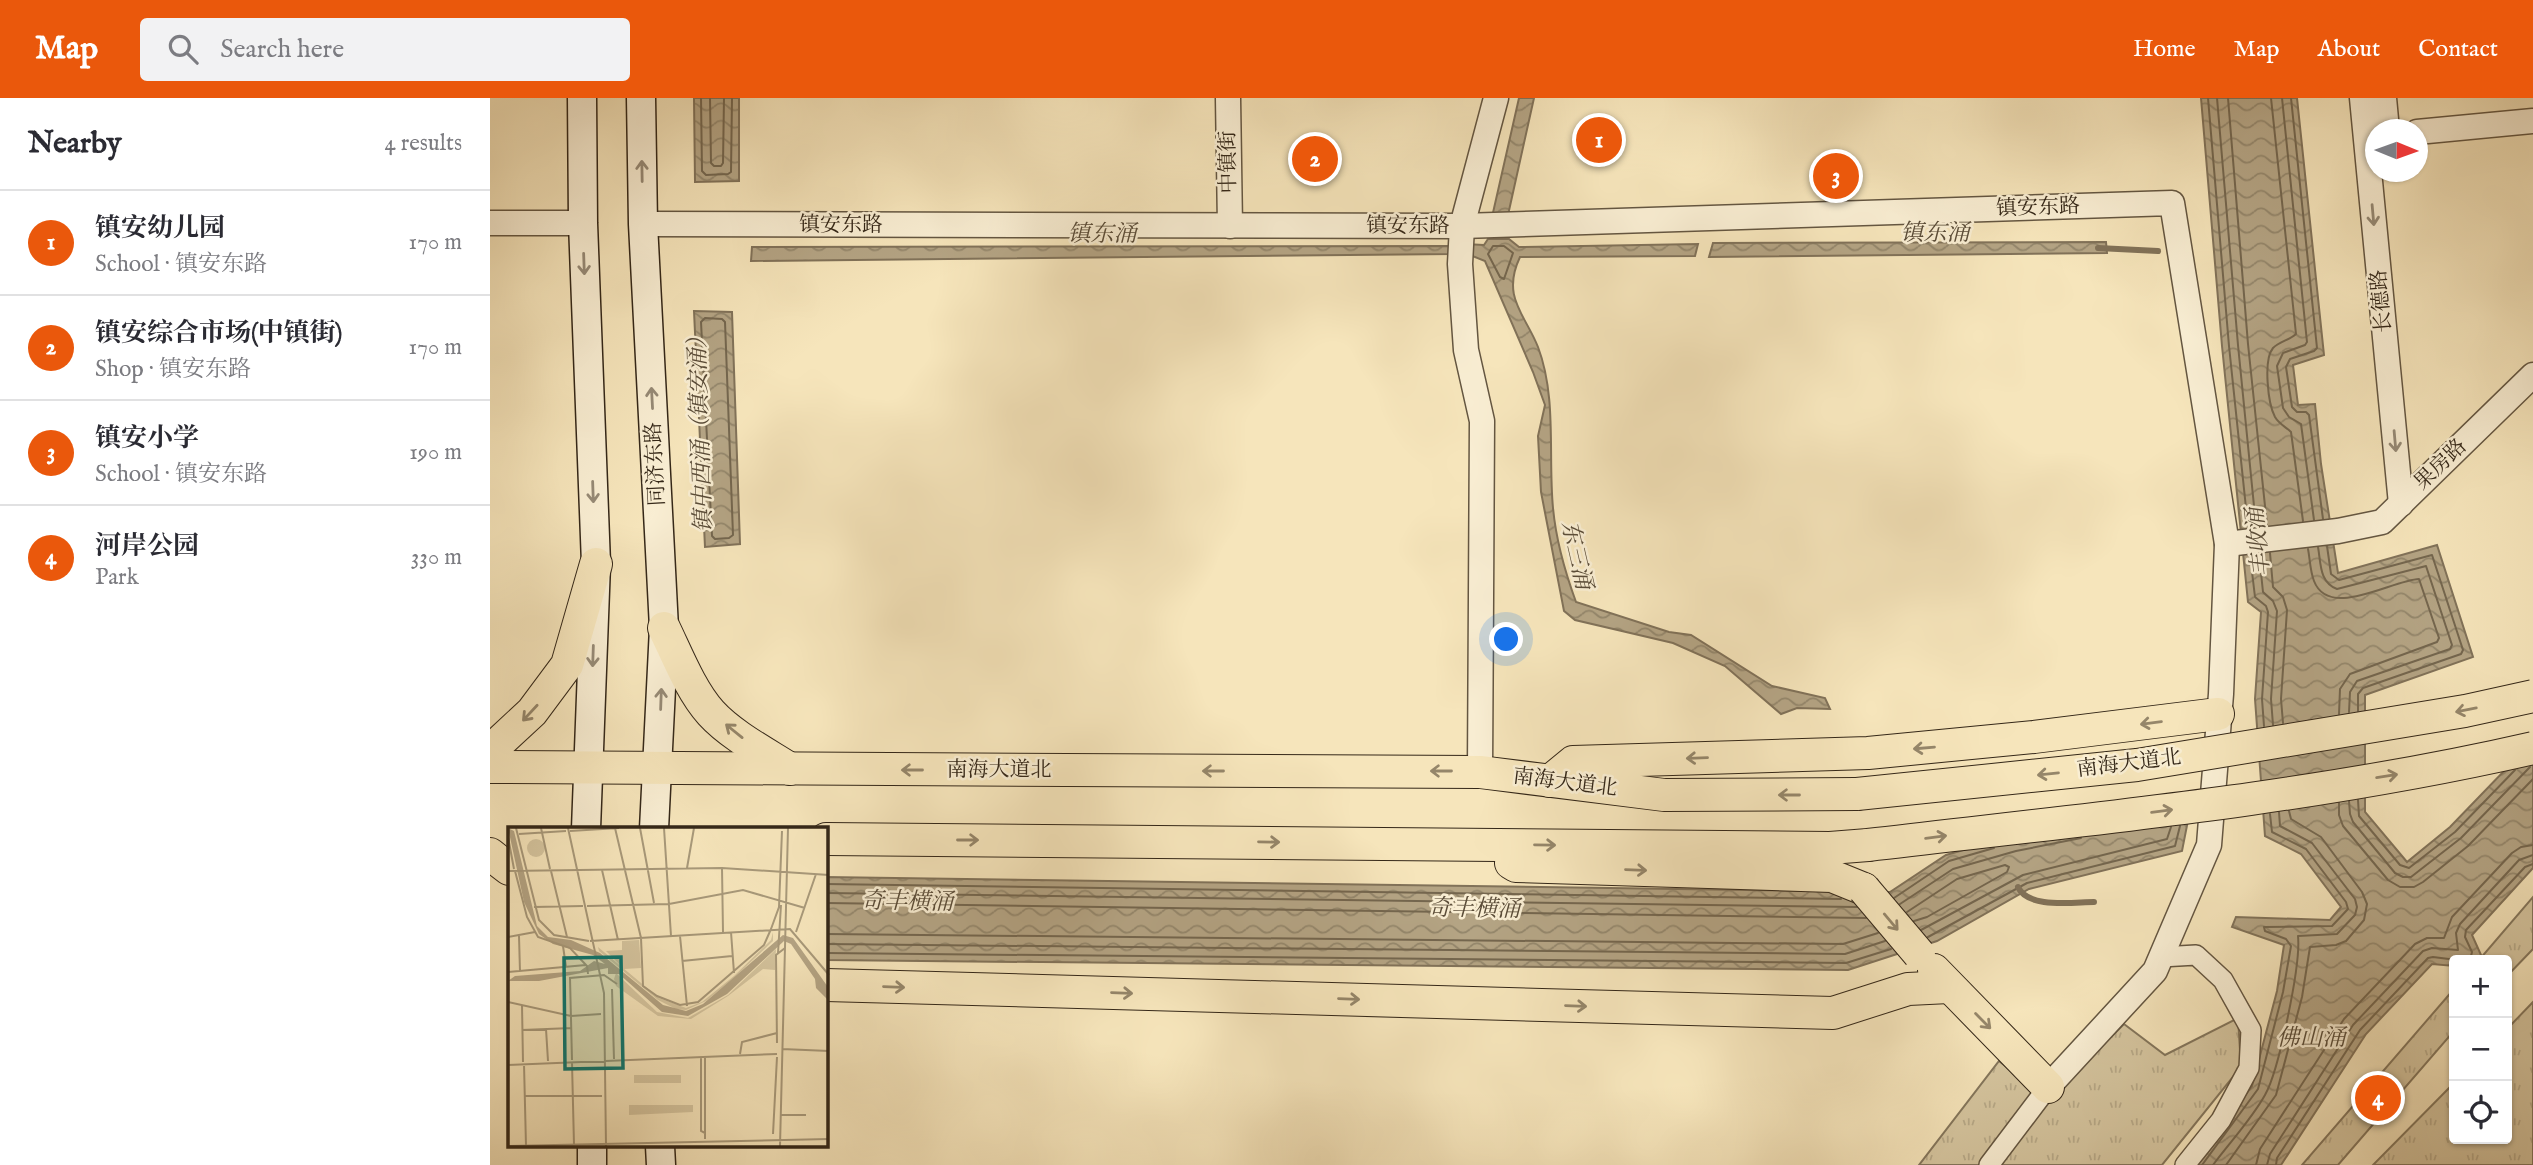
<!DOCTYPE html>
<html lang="en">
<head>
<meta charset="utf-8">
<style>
  body { margin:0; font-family:"IM FELL English","Noto Serif SC",serif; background:#f2f2f3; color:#2b2b33 }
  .controls { position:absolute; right:21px; bottom:21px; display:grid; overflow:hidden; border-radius:7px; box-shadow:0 2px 5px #0004 }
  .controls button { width:63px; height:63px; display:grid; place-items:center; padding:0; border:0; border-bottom:2px solid #e1e1e2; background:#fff; color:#2b2b33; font:35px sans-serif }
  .compass { position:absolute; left:1875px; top:21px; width:63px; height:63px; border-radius:50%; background:#fff; box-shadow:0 2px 5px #0004; rotate:91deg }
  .you { position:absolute; left:1017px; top:542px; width:24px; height:24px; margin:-18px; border:5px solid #fff; border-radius:50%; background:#1a73e8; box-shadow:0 0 0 10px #1a73e833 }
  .badge { display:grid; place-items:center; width:46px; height:46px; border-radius:50%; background:#ea580c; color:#fff; font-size:23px; font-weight:700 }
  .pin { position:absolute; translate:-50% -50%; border:4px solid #fff; box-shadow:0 2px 7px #0006 }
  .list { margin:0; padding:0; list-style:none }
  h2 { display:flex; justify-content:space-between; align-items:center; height:91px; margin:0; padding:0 28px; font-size:30px }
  h2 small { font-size:23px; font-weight:400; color:#7c7c81 }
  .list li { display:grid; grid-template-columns:46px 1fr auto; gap:21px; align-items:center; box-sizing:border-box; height:105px; padding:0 28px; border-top:2px solid #e1e1e2 }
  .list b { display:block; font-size:26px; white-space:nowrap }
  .list p { margin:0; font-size:23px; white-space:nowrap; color:#7c7c81 }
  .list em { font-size:23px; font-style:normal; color:#7c7c81 }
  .icon { flex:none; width:38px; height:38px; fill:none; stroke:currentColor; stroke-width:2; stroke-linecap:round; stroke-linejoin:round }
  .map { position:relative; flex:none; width:2043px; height:1067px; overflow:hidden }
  header { display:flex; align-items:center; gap:42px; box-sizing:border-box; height:98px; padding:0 35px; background:#ea580c; color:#fff }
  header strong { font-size:33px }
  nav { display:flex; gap:38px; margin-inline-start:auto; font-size:24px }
  .search { width:490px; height:63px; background:#f2f2f3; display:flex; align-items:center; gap:18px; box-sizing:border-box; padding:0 24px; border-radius:7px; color:#7c7c81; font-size:26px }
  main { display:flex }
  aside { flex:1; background:#fff }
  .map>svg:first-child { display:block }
</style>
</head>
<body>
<header>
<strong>Map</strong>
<div class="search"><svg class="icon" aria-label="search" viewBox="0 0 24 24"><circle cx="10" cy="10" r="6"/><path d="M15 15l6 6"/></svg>Search here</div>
<nav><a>Home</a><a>Map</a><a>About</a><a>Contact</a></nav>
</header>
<main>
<aside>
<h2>Nearby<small>4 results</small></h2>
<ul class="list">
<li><span class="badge">1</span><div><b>镇安幼儿园</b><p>School · 镇安东路</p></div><em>170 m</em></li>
<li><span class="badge">2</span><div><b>镇安综合市场(中镇街)</b><p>Shop · 镇安东路</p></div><em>170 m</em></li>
<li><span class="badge">3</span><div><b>镇安小学</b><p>School · 镇安东路</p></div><em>190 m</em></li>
<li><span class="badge">4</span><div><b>河岸公园</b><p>Park</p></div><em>330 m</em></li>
</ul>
</aside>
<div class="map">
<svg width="2043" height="1067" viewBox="0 0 2043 1067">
  <defs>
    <pattern id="park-tufts" width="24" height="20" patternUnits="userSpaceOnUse" patternTransform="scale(1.75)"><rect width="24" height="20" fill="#d5c59f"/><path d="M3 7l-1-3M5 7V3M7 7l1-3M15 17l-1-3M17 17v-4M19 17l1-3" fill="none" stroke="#b7a988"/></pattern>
    <pattern id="water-waves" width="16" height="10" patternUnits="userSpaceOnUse" patternTransform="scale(1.75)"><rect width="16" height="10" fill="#b4a484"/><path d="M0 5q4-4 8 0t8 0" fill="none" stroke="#93866b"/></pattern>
  </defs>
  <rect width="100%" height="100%" fill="#f6e5bb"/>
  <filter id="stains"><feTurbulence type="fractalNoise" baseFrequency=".00286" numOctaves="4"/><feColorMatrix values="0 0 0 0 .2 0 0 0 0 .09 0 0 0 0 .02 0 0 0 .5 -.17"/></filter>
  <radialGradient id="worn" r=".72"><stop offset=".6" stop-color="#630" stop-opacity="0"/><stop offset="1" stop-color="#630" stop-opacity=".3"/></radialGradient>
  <!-- park -->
  <g fill="url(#park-tufts)" stroke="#84765c" stroke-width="2">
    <path d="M2043,799V851L2017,878V862H1989Z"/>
    <path d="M1964,891V933L1848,1067H1812Z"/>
    <path d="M2043,904V1067H1883L1964,985V1041H2017V931Z"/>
    <path d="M1748,920L1751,969L1672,1067H1429L1509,963L1558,1002L1634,926L1675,957Z"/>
  </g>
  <!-- water -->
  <g fill="url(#water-waves)" stroke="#817259" stroke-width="2">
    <path d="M204,0H249V83L205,84Z"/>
    <path d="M1029,0H1044L1018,117L1002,119Z"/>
    <path d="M1711,0H1807L1834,257L1803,267L1808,307L1825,306L1831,366L1848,475L1947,447L1983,559L1875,597V714L1917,764L1960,729L2043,643V770L1982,837L1991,857L1984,862H1964V868L1942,866L1876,936L1791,1067H1703L1762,988L1787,893L1794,847L1742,829L1746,819L1840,822L1851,809L1811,756L1775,738L1765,601L1771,514L1758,504L1732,248Z"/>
    <path d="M998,141H1019L1029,149L1208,146L1205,158L1030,159C1011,199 1035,216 1048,249C1067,299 1058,358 1063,410C1066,442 1075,474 1086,504L1179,534L1201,537L1282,588L1335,600L1340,611L1307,610L1291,616L1235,568L1183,545L1085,522L1074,513L1051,394L1048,338L1055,307L1043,274L995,163L975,155V146L994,147Z"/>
    <path d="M1616,144L1617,155L1219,159L1223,145Z"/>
    <path d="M963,148V156L261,163L262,149Z"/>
    <path d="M204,213L242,214L250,446L215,449Z"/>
    <path d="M1702,702L1692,753L1539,791L1447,843L1358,872L336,862V779L1400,794L1456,757L1522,738Z"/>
  </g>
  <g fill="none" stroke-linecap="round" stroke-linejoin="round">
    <!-- shore -->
    <g stroke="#74664e" stroke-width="2">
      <path d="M211,0L212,73L216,77L238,76L241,74L242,0"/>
      <path d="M220,0L221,65L224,68H231L233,65L234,0"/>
      <path d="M1718,0L1739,248L1758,429"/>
      <path d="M1727,0L1748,247L1766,428"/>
      <path d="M1738,0L1758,246L1777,427"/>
      <path d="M1781,0L1806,236C1800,242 1790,243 1783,250C1773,262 1778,306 1785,319C1789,326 1796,329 1801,334L1813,423"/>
      <path d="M1792,0L1817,244L1815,247L1793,255L1787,268L1793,310L1799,319L1811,326L1824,422"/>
      <path d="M1801,0L1827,250L1824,253L1800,261L1796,269L1802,309L1807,314H1816L1819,317L1833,421"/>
      <path d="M1003,148H1014L1023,155L1014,181L1010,179L998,156Z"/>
      <path d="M215,220L232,221L235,224L243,437L239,440L225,441L222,438L211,224Z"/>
      <path d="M1837,448L1841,476L1849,482L1942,457L1973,552L1971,556L1873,590L1868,596V613"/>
      <path d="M1828,449C1831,465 1829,484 1847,491L1936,468L1962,547L1960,551L1867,583L1860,594L1859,614"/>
      <path d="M1818,451C1820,461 1820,473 1824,483C1839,522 1902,482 1929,481L1949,540L1947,544L1860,576L1850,591L1849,616"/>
      <path d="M1780,455L1783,489L1793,499L1797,512L1791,601L1793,625"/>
      <path d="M1769,456L1773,494L1783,503L1787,513L1781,601L1783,627"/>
      <path d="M1760,457L1765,499L1776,508L1778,514L1772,601L1774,628"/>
      <path d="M1868,702L1869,718L1910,767L1919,770L1965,734L2025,672"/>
      <path d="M1859,703L1860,716L1863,724L1905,775L1913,779H1921L1971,740L2040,669"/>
      <path d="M1849,705V717L1853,728L1898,782L1910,789H1924L1933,784L1978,748L2043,681"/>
      <path d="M336,786L1351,801"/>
      <path d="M336,795L1367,809"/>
      <path d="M1404,800L1459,763L1504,750"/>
      <path d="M336,805L1376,820"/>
      <path d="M1410,806L1463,771L1526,753L1591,740"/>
      <path d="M1417,814L1467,781L1515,767L1519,769L1517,774L1437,819L1424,823"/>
      <path d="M1431,832L1533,777L1677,741L1681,729"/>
      <path d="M336,836L1353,846L1388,835"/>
      <path d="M1438,839L1537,785L1685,748L1690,728"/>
      <path d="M336,846L1355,856L1395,843"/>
      <path d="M336,855L1356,865L1401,851"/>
      <path d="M1980,862L1982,854L1975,839L1976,832L2035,769L2043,766"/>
      <path d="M1712,1067L1768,991L1793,894L1801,848L1796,841L1775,833L1774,829L1842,828L1858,811L1856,804L1816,751L1782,734L1780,716"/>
      <path d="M1723,1067C1740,1044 1761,1022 1775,997C1789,972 1811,866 1808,838L1847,836L1865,817L1867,809L1865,801L1822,745L1790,728L1789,714"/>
      <path d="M1736,1067L1786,997L1812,899L1820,849L1846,847L1856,843L1874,822L1877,806L1872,794L1831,739L1801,721L1799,713"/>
      <path d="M1766,1067L1770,1051L1854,921L1925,846L1937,840H1954L1962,819L2022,755L2031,749L2043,747"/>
      <path d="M1777,1067L1780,1056L1863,927L1933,853L1942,850L1968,852L1966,835L1970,826L2029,762L2043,757"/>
      <path d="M1786,1067L1787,1060L1870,932L1938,860L1943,859L1967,862"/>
    </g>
    <!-- stream -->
    <g stroke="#817259" stroke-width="6">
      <path d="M1608,150L1668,153"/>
      <path d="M1528,789C1538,811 1583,804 1604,804"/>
    </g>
    <!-- minor casing -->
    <g stroke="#645641" stroke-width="22">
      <g id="minor">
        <path d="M1671,859L1706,857L1733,882L1761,932L1759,970L1731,1022L1695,1067"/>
        <path d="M1499,1067L1558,989"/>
      </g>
    </g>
    <!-- tertiary casing -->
    <g stroke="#645641" stroke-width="27">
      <g id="tertiary">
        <path d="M738,0L740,128"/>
        <path d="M1872,0L1911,406"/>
        <path d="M1894,0L1897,32"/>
        <path d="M1927,34L2043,23"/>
        <path d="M0,125H93"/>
        <path d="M153,126L972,128L1682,105L1737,446L1731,596L1719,747L1665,873L1558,989"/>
        <path d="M1737,446L1848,433L1892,424L2043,277"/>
        <path d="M990,674L992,323L976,252L970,166L972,128L1006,0"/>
      </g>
    </g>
    <!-- secondary casing -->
    <g stroke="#342718" stroke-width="31">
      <g id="secondary">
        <path d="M92,0L93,125L106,466L96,731"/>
        <path d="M151,0L153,126L174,530L164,731"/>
        <path d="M102,1048V1067"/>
        <path d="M170,1048L171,1067"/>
      </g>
    </g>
    <!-- trunk casing -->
    <g stroke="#342718" stroke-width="34">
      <g id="trunk">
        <path d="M174,530C187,557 201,593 221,615C241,637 275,655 300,671"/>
        <path d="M0,653L42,614L77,567L106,466"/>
        <path d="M0,669L990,674L1174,697L1367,696"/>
        <path d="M1060,683L1083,664L1378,655L1544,639L1728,616"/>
        <path d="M336,741L1340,750L1378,747"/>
        <path d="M0,756L19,771"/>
        <path d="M1021,765L1026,768L1342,778L1374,791"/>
        <path d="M1444,872L1558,989"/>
        <path d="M336,887L1343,915L1418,891L1459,889"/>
      </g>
    </g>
    <!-- minor -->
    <use href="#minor" stroke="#f9eed3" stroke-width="19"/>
    <!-- tertiary -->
    <use href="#tertiary" stroke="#f9eed3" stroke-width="24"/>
    <!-- secondary -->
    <use href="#secondary" stroke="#f9eed3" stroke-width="28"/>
    <!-- trunk -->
    <use href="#trunk" stroke="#f6e5bb" stroke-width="32"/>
    <!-- trunk-bridge casing -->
    <g stroke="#342718" stroke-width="34" stroke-linecap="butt">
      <g id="trunk-bridge">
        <path d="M1367,696L1647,667L1975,613L2043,598"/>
        <path d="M1378,747C1600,721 1825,700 2043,650"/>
        <path d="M1374,791L1429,856"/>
      </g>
    </g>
    <!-- trunk-bridge -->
    <use href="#trunk-bridge" stroke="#f6e5bb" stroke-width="32"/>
  </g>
  <!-- one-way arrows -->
  <defs><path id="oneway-shaft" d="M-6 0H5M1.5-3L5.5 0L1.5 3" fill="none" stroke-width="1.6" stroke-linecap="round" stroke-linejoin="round" transform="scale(1.75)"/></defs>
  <g stroke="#968a76">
    <use href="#oneway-shaft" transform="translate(152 73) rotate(-91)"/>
    <use href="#oneway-shaft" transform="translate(1883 117) rotate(85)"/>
    <use href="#oneway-shaft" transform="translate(94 166) rotate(88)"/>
    <use href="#oneway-shaft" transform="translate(162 300) rotate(-93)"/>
    <use href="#oneway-shaft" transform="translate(1905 343) rotate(85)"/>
    <use href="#oneway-shaft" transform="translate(103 394) rotate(88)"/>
    <use href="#oneway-shaft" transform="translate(103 558) rotate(92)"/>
    <use href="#oneway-shaft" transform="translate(171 601) rotate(-88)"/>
  </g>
  <g stroke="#95866a">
    <use href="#oneway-shaft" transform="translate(1976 612) rotate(169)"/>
    <use href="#oneway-shaft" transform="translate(40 615) rotate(133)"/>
    <use href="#oneway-shaft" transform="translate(1661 625) rotate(173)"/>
    <use href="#oneway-shaft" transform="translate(244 633) rotate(-141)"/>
    <use href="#oneway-shaft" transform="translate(1434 650) rotate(175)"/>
    <use href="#oneway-shaft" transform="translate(1207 660) rotate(178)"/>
    <use href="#oneway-shaft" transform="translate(422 672) rotate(-180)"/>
    <use href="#oneway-shaft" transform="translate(723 673) rotate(-180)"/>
    <use href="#oneway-shaft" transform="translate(951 673) rotate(-180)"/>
    <use href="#oneway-shaft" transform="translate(1558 676) rotate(174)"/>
    <use href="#oneway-shaft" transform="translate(1897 678) rotate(-9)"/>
    <use href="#oneway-shaft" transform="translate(1299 697) rotate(180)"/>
    <use href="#oneway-shaft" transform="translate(1672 713) rotate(-7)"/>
    <use href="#oneway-shaft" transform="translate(1446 739) rotate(-7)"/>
    <use href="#oneway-shaft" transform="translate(478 742)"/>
    <use href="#oneway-shaft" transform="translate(779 744) rotate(1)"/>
    <use href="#oneway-shaft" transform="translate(1055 747) rotate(1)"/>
    <use href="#oneway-shaft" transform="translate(1146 772) rotate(2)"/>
    <use href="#oneway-shaft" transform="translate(1401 824) rotate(50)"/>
    <use href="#oneway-shaft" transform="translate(404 889) rotate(2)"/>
    <use href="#oneway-shaft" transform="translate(632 895) rotate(2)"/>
    <use href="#oneway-shaft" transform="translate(859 901) rotate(2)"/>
    <use href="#oneway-shaft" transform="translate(1086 908) rotate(2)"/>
    <use href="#oneway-shaft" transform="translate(1493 923) rotate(45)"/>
  </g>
  <g text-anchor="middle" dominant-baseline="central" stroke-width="5" stroke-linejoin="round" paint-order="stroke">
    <!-- street labels -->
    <g font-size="21" fill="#342718" stroke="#f9eed3">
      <text transform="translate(739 64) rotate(-91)">中镇街</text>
      <text transform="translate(1548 110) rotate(-2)">镇安东路</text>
      <text x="351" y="127">镇安东路</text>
      <text x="918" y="128">镇安东路</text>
      <text transform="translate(1892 203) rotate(-95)">长德路</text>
      <text transform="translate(166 366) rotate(-93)">同济东路</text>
      <text transform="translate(1951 367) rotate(-44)">果房路</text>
      <text transform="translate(1639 666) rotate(-7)">南海大道北</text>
      <text x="509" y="672">南海大道北</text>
      <text transform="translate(1075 685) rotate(7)">南海大道北</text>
    </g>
    <!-- water labels -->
    <g font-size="23" font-style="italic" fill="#5a4c38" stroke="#f9eed3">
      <text x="1445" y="135">镇东涌</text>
      <text x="612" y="136">镇东涌</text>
      <text transform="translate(211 331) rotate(-92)">镇中西涌（镇安涌）</text>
      <text transform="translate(1769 444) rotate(-96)">丰收涌</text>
      <text transform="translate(1086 457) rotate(77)">东三涌</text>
      <text transform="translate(417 804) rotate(1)">奇丰横涌</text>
      <text transform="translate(984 811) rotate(1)">奇丰横涌</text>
      <text x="1821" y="940">佛山涌</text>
    </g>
  </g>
  <!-- overview -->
  <g transform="translate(18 729)">
    <rect width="320" height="320" fill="#f6e5bb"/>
    <path d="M265,105V114L227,150L198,174L178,183L168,182L150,173L91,124L90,120L151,171L178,181L194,175L226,149L263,113ZM131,113L133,141L116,142L98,124L114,123V114ZM268,122L267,143L255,142L220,169L183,192L150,189L108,159L106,152L108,146L149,185L180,191L220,168ZM126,248H173V256H126ZM121,278H185V285L121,288Z" fill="#d5c59f"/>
    <path d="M19 21a9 9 0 1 1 18 0a9 9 0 1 1-18 0Z" fill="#d5c59f"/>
    <path d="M0,1L6,4L29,99L40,110L63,113L92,126L155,178L178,184L195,177L275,108L285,111L320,160V173L308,161L307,152L283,117L276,114L219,167L180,189L154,185L111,147H100V141L31,154H0L7,149L72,144L86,134L97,137L85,128L45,117L31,107L16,75Z" fill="#b4a484"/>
    <path fill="none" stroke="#a8997a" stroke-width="2" d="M8,1L31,93L46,108L81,114M33,1L42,42M60,1L96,166L98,319M107,1L133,111L135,159L149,169L172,178L190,175L256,118L263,102M132,1L146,76M156,1L163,109M62,4L111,1M11,7L58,4M0,10L6,42M179,41L186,1M214,41L215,105M94,43L110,113M0,44L214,41L321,48M7,44L19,90L30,110L62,121L79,139L80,147M43,44L59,110M79,79L161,77L235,63L297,81M26,80L75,79M263,102L271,80L274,4M223,105L226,146M288,105L308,47M11,109L12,145M172,109L179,179M0,110L27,105M82,114L282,102L321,148M55,119L58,140M270,126L273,78M174,134L224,129M0,145L78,138M104,162L106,232M0,175L63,189L93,187M14,178L15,235M38,202L40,234M14,203L64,201M269,216L268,128L277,121M274,222L321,224M232,227L234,215L269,206M193,231V304L197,306M197,231V312M64,233L62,151L96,148L109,157M64,236L66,318M16,237L18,319M0,238L269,227M17,269H94M272,288H298M265,307L269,230M0,319L321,312M272,319L280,1"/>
    <path fill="#0f766e" fill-opacity="0.15" stroke="#0f766e" stroke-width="3.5" d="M113,130L115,241L57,242L56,131Z"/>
    <rect width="320" height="320" fill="none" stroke="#342718" stroke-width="3.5"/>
  </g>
  <rect width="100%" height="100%" filter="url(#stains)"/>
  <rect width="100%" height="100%" fill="url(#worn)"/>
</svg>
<div class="controls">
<button>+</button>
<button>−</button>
<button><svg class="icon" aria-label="locate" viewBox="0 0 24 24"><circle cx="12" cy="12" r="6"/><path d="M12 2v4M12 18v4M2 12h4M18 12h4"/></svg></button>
</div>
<svg class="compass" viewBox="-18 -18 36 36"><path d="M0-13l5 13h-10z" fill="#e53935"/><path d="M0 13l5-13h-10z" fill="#7c7c81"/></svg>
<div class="you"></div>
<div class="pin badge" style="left:1109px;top:42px">1</div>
<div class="pin badge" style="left:825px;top:61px">2</div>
<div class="pin badge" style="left:1346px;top:78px">3</div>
<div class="pin badge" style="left:1888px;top:1000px">4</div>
</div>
</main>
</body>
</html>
